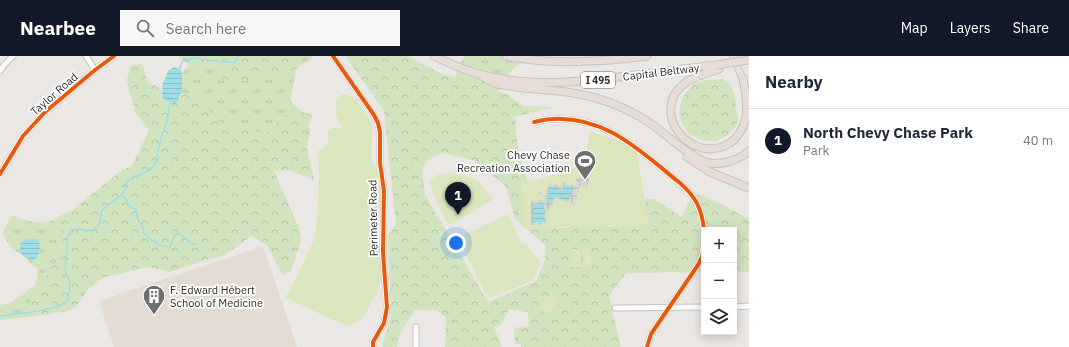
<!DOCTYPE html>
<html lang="en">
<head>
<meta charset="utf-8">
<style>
  body { margin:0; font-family:"IBM Plex Sans",sans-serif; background:#f6f6f7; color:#1f2937 }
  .controls { position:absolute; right:12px; bottom:12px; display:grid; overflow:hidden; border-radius:0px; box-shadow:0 2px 10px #0003 }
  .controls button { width:36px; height:36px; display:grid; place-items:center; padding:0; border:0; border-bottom:1px solid #e0e1e3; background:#fff; color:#1f2937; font:20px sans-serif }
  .you { position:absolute; left:456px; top:187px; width:14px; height:14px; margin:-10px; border:3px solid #fff; border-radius:50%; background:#1a73e8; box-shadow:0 0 0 6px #1a73e833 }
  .badge { display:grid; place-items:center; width:26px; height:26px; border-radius:50%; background:#111827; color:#fff; font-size:13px; font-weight:700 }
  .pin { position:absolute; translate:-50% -33px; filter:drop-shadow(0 1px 2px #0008) }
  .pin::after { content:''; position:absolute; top:21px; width:14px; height:12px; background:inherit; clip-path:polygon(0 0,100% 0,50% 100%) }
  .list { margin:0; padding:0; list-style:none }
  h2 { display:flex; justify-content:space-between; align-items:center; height:52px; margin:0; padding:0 16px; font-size:17px }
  h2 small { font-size:13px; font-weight:400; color:#747a83 }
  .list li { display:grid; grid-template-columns:26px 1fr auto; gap:12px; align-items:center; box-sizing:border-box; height:64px; padding:0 16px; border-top:1px solid #e0e1e3 }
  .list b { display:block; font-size:15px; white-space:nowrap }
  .list p { margin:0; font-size:13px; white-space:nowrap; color:#747a83 }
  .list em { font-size:13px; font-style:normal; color:#747a83 }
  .icon { flex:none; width:22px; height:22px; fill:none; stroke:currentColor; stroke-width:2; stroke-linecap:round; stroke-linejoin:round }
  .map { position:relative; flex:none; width:749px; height:291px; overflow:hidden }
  header { display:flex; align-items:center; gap:24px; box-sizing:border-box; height:56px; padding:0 20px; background:#111827; color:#fff }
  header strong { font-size:19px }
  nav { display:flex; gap:22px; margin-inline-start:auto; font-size:14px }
  .search { width:280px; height:36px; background:#f6f6f7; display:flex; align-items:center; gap:10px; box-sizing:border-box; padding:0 14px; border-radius:0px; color:#747a83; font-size:15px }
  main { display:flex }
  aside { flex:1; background:#fff }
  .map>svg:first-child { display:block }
</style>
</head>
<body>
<header>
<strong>Nearbee</strong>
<div class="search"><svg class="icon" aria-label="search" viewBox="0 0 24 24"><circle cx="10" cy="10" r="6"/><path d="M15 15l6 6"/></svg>Search here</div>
<nav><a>Map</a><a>Layers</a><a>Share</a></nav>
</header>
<main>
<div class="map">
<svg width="749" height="291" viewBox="0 0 749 291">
  <defs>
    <pattern id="grass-tufts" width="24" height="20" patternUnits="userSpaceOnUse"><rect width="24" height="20" fill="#d2e3c0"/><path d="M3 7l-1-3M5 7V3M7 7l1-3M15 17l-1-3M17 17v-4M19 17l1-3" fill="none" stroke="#b5c3a5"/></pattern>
    <pattern id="forest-crowns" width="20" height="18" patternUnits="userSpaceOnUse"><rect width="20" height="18" fill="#d2e3c0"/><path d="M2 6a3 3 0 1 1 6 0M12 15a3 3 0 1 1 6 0" fill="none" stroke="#b5c3a5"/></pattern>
    <pattern id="plaza-grid" width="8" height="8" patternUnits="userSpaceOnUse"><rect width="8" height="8" fill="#dad7d4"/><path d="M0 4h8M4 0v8" fill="none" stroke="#bbb9b6"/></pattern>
    <pattern id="water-rules" width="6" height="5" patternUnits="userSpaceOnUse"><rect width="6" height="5" fill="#9ddde6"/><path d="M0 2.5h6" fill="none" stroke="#88bec6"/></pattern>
  </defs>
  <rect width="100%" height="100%" fill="#eae7e4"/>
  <!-- education -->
  <path fill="#e4dcd3" d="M263,190L297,291H114L99,245Z"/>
  <!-- grass -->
  <g fill="url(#grass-tufts)">
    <path d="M464,0H537C519,4 506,17 501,34L453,31C455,20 458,10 464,0Z"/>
    <path d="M189,9H197L217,11L274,18L296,14L290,45L304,57L284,59L265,78L214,64L208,53L181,37L183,26L182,17Z"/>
    <path d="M12,159C26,165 37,169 52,164L63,170V181L56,206L45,222L29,249L27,261L0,264V249L10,247L34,230L37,222L38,212L34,211L27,203L21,198L13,194L2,177Z"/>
  </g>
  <!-- forest -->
  <g fill="url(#forest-crowns)" fill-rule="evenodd">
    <path d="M178,0H312L313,2L300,10L296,14L274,18L249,25H222L217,11L197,9H189Z"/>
    <path d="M345,0H408L440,17L507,38L523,50L556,51L515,61L518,94L529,129L530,171L568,172L584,158L600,161L607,171L639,169L632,142L654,143L682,161L690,144L699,138L717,146L749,163V216H734V174H704V216L626,217L609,240L621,291H521V288H515L514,272L529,270L528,256L509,253L501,269L494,271L502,291H445L446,261L436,254H415L399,279L397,291H382L391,261L388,179L396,168L384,55ZM442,97L473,104L506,130L515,163L546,189L545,204L536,225L488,246L425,139L422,113L428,104Z"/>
    <path d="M142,8L148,26L163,34L168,45L172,47L180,42L181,37L201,45L208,53L214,64L265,78L284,59L304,57L313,58L309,69L310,76L307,92L314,124L289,114L274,115L299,172L301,184L291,215L282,219L268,190L251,180L225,199L206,204L170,216L148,211L102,222L89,232L74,253L62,256L27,261L29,249L45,222L56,206L63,181V170L52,164L71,155L122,114L132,110L149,74L136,58L127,26L130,10Z"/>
    <path d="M723,23L731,29L735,41L738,65L735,71L728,79L718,84L704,85L689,78L682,67L679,55L683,41L693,28L707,24Z"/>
  </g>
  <!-- pitch -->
  <g fill="#dce6be">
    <path d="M341,39C351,38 356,42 361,50C365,56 370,62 372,69C374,81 369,96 373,109C374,110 376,112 377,114C383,126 382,142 382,156C381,157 379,159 378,160C375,164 374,177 376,182C377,186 381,185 382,192C383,200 383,215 381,223C380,232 374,241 370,249C364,260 360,269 345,269L285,242L294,226L313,186L317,166L319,115L317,97C319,93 322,94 325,91C330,87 328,81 328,75L334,71L343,73C342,69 340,68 338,64C335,59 336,51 336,45Z"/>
    <path d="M590,75L622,86L637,97L649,169L522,172L521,126L535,124L584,110Z"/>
    <path d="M453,116C474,121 482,126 493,144L452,168H448L437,148L429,124L438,119Z"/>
    <path d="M508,158L521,186L526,188L541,207L534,224L488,243L465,197L467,195L460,181Z"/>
    <rect x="572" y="193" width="8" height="18"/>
    <rect x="583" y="193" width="8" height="18"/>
    <path d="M552,237L560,246L547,259L538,250Z"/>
  </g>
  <!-- plaza -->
  <path fill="url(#plaza-grid)" fill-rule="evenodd" d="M577,121L583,123L586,122H588L589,124L587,132L580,130L575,148L555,142L553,148L546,156L547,168L531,169V145L544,144L545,139L538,138L539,136L545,138L550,127L560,130L565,126L574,129ZM550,130L563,134L554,141L552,146Z"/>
  <!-- water -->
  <g fill="url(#water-rules)">
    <path d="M174,11L181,14C184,26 183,40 174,49L172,47L164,43L162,40L163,34L162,30L168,15Z"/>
    <path d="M564,129L573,132L568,145L554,141L552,147L546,145L550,130L563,134Z"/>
    <path d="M544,147L545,166L533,167V148Z"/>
    <path d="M38,183C42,191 40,199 34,204C29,203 25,202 22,199C19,194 19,186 24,184C28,183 34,183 38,183Z"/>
  </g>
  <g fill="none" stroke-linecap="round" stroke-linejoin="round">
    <!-- stream -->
    <g stroke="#9ddde6" stroke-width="1.5">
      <path d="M179,14L182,6L193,2L224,6H235L238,0"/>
      <path d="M122,139L127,145L129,151L136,153L138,165L143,170L144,177L152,185L155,186C160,191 164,191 170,191L175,178H181L187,184L195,189"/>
      <path d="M0,260L32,256L57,251L68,245L70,231L69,223L65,215L68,180L72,174L82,173L87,175L93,174L99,169L102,154L115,144L124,136L127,125L150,114L156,106L161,82L167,65L170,46"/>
    </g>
    <!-- minor casing -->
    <g stroke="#c5c4c4" stroke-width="7">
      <g id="minor">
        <path d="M86,0L95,14"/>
        <path d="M333,0L374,59L378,67L380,76V107L384,135L383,196L387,251L384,267L373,286V291"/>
        <path d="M0,15L4,9L13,0"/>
        <path d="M534,66C540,65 546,63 552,63C607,60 641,96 680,127C696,141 702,153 704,174"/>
        <path d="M0,118L23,80L45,56L95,14L114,0"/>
        <path d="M734,251L749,250"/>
        <path d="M615,252L704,251"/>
        <path d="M416,291V271"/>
        <path d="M647,291L651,278L698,209L702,201L704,190"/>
      </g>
    </g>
    <!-- major casing -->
    <g stroke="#c6c4c3" stroke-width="8">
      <path id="major" d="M733,0L744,26"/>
    </g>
    <!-- highway casing -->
    <g stroke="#c6c4c3" stroke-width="9">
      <g id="highway">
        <path d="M434,0C449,7 463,14 479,18C530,32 583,26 634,19C662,16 689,12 716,9"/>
        <path d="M506,0C553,9 600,6 647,0"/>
        <path d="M719,13C707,17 695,20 685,27C648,55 690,111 730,87C737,82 743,73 745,65C749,51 745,35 743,22"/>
        <path d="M479,18C485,22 492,26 498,28C514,32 531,32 547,34C576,36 605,42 631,56C646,63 660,74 673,85C684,93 696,104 709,107C723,109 739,104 749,95"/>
        <path d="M687,101L710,116L749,132"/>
      </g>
    </g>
    <!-- minor -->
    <use href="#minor" stroke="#fcfbfb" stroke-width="5"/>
    <!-- major -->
    <use href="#major" stroke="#e6e0d6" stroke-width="6"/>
    <!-- highway -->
    <use href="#highway" stroke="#e8dcd6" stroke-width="7"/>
    <!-- highway-bridge casing -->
    <g stroke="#c6c4c3" stroke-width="9" stroke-linecap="butt">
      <path id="highway-bridge" d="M716,9L749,4"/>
    </g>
    <!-- highway-bridge -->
    <use href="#highway-bridge" stroke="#e8dcd6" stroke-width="7"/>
    <!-- cycleway casing -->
    <g stroke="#fff" stroke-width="6">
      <g id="cycleway">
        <path d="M333,0L374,59L378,67L380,76V107L384,135L383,196L387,251L384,267L373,286V291"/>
        <path d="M534,66C540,65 546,63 552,63C607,60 641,96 680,127C696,141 702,153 704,174"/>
        <path d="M0,118L23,80L45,56L95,14L114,0"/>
        <path d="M647,291L651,278L698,209L702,201L704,190"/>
      </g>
    </g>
    <!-- cycleway -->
    <use href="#cycleway" stroke="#e8590c" stroke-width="4"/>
  </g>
  <!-- icons -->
  <defs>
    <g id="stadium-pin" transform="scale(1.15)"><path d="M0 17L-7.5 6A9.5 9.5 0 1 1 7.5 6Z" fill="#6f6e6d" stroke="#fff"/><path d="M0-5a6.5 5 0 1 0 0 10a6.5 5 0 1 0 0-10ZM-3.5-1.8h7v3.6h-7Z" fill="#fff"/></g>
    <g id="building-pin" transform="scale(1.15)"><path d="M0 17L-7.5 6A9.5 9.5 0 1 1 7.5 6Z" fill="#6f6e6d" stroke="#fff"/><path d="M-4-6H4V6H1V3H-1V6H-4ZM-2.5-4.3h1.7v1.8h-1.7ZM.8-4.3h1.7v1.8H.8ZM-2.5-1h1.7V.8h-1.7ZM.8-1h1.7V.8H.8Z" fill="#fff"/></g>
  </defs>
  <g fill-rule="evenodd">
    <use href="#stadium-pin" x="585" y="105"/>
    <use href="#building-pin" x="154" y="240"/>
  </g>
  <g text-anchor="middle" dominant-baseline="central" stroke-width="3.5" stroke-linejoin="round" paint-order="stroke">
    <!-- shield labels -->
    <rect fill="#fff" stroke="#6c6c6c" stroke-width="1" x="581" y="16" width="34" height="16" rx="3"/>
    <g font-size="10" font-weight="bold" fill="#2d2d2d">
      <text x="598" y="24">I 495</text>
    </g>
    <!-- street labels -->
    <g font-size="11" fill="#2d2d2d" stroke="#fff">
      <text transform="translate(661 16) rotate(-7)">Capital Beltway</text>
      <text transform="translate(54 38) rotate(-41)">Taylor Road</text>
      <text transform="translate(373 162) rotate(-91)">Perimeter Road</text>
    </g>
    <!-- poi labels -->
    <g font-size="11" fill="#2d2d2d" stroke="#fff" text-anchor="end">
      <text x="570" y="99">Chevy Chase<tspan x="570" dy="13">Recreation Association</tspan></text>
      <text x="170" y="234" text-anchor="start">F. Edward Hébert<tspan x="170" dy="13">School of Medicine</tspan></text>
    </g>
  </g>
</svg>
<div class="controls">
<button>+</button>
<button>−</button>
<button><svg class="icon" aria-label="layers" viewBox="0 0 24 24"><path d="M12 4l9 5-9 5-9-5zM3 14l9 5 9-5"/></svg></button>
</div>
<div class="you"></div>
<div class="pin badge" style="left:458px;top:159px">1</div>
</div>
<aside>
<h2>Nearby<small></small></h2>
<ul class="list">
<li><span class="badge">1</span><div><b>North Chevy Chase Park</b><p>Park</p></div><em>40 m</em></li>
</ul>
</aside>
</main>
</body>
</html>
